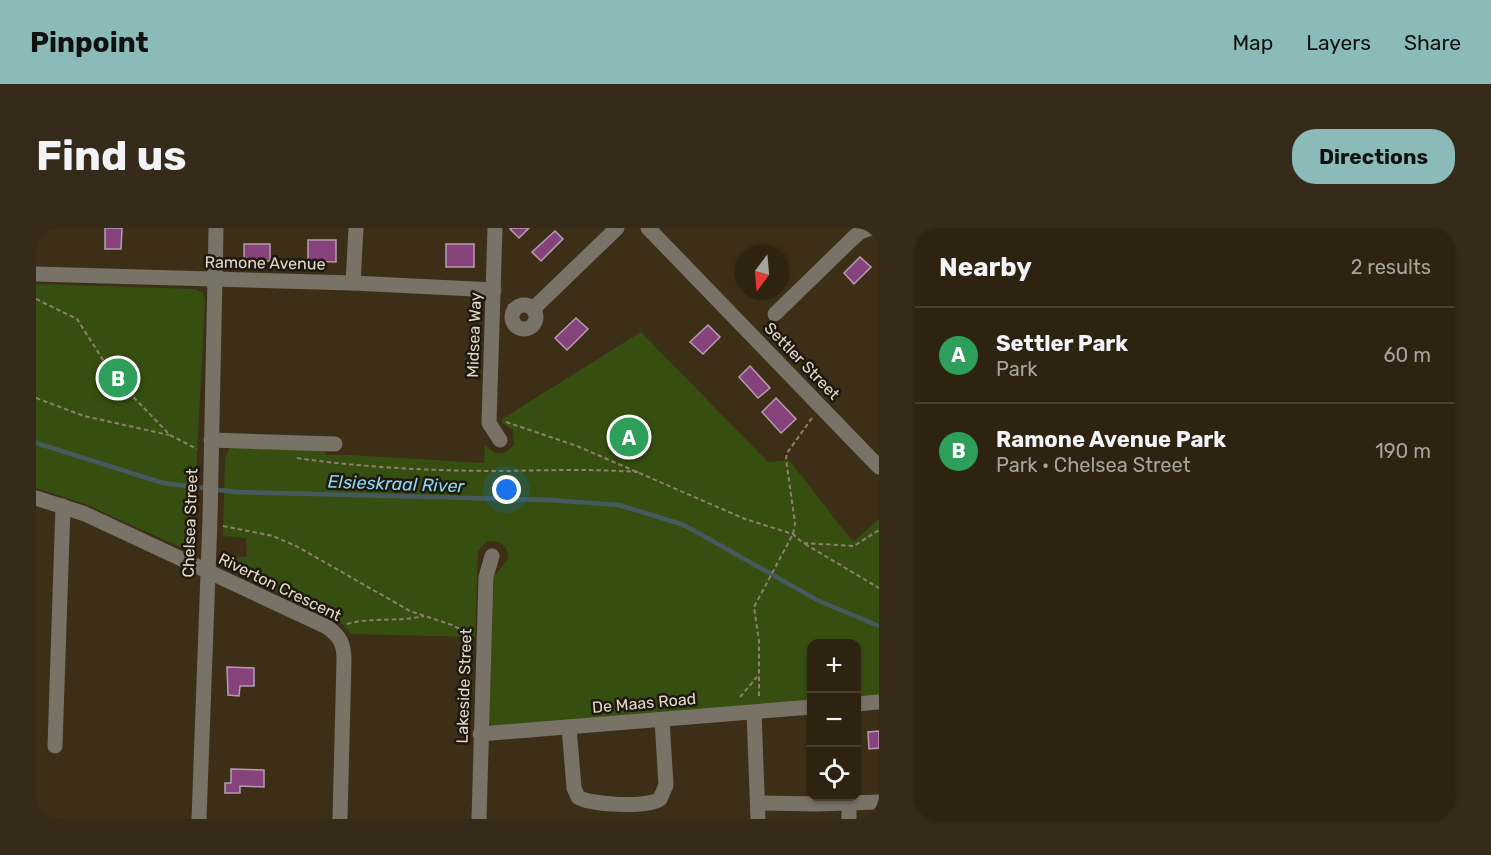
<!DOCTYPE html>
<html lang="en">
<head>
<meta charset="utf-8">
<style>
  body { margin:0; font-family:Rubik,sans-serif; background:#362a1a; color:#f1f3f6 }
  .controls { position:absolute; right:18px; bottom:18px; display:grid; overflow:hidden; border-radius:12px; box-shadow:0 2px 4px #0004 }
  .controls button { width:54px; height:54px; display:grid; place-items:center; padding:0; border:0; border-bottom:2px solid #493f31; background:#2e2211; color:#f1f3f6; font:30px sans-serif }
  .compass { position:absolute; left:699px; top:18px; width:54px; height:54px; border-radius:50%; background:#2e2211; box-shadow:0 2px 4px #0004; rotate:196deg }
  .you { position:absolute; left:471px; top:262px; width:21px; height:21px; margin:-15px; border:4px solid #fff; border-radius:50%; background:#1a73e8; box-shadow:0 0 0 9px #1a73e833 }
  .badge { display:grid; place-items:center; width:39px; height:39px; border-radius:50%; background:#8bbbb9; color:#fff; font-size:20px; font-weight:700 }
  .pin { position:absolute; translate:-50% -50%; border:3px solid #fff; box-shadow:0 2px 6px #0006 }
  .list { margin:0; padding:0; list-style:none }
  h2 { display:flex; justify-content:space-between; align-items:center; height:78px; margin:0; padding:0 24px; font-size:26px }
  h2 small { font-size:20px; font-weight:400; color:#a7a49f }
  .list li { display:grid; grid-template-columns:39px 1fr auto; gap:18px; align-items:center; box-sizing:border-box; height:96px; padding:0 24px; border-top:2px solid #493f31 }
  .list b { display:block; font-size:22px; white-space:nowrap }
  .list p { margin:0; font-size:20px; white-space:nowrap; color:#a7a49f }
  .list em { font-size:20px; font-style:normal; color:#a7a49f }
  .icon { flex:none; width:33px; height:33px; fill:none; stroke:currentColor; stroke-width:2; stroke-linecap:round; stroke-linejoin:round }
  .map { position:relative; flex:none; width:843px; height:591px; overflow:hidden; border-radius:24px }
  header { display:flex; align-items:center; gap:36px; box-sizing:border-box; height:84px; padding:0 30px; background:#8bbbb9; color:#111 }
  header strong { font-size:28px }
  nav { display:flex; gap:33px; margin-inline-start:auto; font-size:21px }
  .intro { display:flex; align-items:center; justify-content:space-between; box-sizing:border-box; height:144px; padding:0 36px }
  h1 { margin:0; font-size:42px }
  .button { padding:15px 27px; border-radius:24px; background:#8bbbb9; color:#111; font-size:21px; font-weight:700 }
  main { display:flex; gap:36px; padding:0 36px }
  aside { flex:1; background:#2e2211; border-radius:24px; box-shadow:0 2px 4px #0004 }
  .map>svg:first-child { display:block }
</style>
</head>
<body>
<header>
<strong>Pinpoint</strong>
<nav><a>Map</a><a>Layers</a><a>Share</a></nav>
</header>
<div class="intro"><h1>Find us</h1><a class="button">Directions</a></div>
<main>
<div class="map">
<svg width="843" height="591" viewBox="0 0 843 591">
  <rect width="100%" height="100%" fill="#3d2e17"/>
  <!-- green -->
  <g fill="#364f10">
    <path d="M0,56L160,61L167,65L169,73L159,264L160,322L157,325L49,276L0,260Z"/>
    <path d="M605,104L732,234L753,232L817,314L843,291V467L821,469L820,416H776L775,473L456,498L453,492L458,348C467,336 482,328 463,314L451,313L442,323L439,409L315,406L306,396L201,346L199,329H211L210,310L187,308L189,230L194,219L286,221L290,227H315L448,235L449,216C457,228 469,229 478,216L477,202L466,195V191Z"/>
  </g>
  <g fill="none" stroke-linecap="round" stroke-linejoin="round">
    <!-- stream -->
    <path stroke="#445a5e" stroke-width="4.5" d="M0,215L127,255L200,264L514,272L583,277L648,297L783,373L843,398"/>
  </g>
  <!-- building -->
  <g fill="#86427a" stroke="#b79cb1" stroke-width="1.5">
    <path d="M69,0H86L85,21H69Z"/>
    <path d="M476,0H493L483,10L474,1Z"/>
    <path d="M519,3L527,11L505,33L496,24Z"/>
    <path d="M272,12H300V34L272,33Z"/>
    <rect x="208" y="16" width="26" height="17"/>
    <rect x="410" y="16" width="28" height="23"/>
    <path d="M824,29L835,39L818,56L808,45Z"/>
    <path d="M540,90L552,101L531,122L519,110Z"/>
    <path d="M672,97L684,109L667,126L654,114Z"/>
    <path d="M714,138L734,160L722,170L703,149Z"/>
    <path d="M740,170L760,191L745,205L726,184Z"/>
    <path d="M191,439L218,440V458H204L203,468L192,467Z"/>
    <path d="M843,503V520L833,521L832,504Z"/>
    <path d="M195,541L228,542V559L204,558V565H189V555H195Z"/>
  </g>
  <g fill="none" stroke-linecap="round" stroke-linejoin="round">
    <!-- path -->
    <g stroke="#8d806e" stroke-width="2" stroke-dasharray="4.5 3" stroke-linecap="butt">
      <path d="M0,71L41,91L78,149L134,207L161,221"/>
      <path d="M472,77L480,81"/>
      <path d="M0,170L48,188L133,207"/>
      <path d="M470,194L541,218L709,291L757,306L767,315L818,318L843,302"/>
      <path d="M261,230C330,240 400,243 470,243C514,242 558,241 602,244"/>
      <path d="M187,298L237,308L262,319L374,383L416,397L433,406"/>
      <path d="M769,316L843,360"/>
      <path d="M311,396C336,389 363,394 388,388"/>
      <path d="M723,468V413L718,379L757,306L759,295L750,231L751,225L776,190"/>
      <path d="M704,469L721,449"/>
    </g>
    <!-- minor -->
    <g stroke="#797266" stroke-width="15">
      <path d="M459,0L453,195L464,212"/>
      <path d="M612,0L843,239"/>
      <path d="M0,46L317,55L458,62"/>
      <path d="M317,55L320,0"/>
      <circle cx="488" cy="89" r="12"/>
      <path d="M497,81L581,0"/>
      <path d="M739,86L816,11L824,4L835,0"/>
      <path d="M175,212L299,216"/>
      <path d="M0,270L49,286L291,399C304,408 308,416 308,432L304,591"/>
      <path d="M820,476L843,474"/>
      <path d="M718,484L722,591"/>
      <path d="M533,499L538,560L542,569C554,577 612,580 624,571L630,557L626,492"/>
      <path d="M444,506L776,479"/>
      <path d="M19,518L27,278"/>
      <path d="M723,575L780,576L843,574"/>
      <path d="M163,591L174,291L180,0"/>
      <path d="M443,591L450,349L456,328"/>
      <path d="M813,591V575"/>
    </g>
  </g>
  <g text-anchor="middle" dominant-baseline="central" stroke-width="5" stroke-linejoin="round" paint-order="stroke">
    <!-- street labels -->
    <g font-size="16" fill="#e2d8ca" stroke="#1f180e">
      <text transform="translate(229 35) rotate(1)">Ramone Avenue</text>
      <text transform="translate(438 107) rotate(-88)">Midsea Way</text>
      <text transform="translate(766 133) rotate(46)">Settler Street</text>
      <text transform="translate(154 295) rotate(-88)">Chelsea Street</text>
      <text transform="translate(244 359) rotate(26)">Riverton Crescent</text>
      <text transform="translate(428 458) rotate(-88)">Lakeside Street</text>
      <text transform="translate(608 475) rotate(-5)">De Maas Road</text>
    </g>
    <!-- water labels -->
    <g font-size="18" font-style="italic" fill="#88d8f5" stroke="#1f180e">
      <text transform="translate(360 256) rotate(2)">Elsieskraal River</text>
    </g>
  </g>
</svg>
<div class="controls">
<button>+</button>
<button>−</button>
<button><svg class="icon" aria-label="locate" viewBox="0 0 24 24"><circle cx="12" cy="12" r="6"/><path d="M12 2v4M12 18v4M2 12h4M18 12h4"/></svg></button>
</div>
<svg class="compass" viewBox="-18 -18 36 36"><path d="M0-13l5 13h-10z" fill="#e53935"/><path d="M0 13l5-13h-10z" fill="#a7a49f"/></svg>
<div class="you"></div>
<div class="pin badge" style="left:593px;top:209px;background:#2e9e5b">A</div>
<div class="pin badge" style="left:82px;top:150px;background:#2e9e5b">B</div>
</div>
<aside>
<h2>Nearby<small>2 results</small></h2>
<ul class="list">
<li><span class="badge" style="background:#2e9e5b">A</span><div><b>Settler Park</b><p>Park</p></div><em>60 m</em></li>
<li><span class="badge" style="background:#2e9e5b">B</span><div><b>Ramone Avenue Park</b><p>Park · Chelsea Street</p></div><em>190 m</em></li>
</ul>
</aside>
</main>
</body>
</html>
